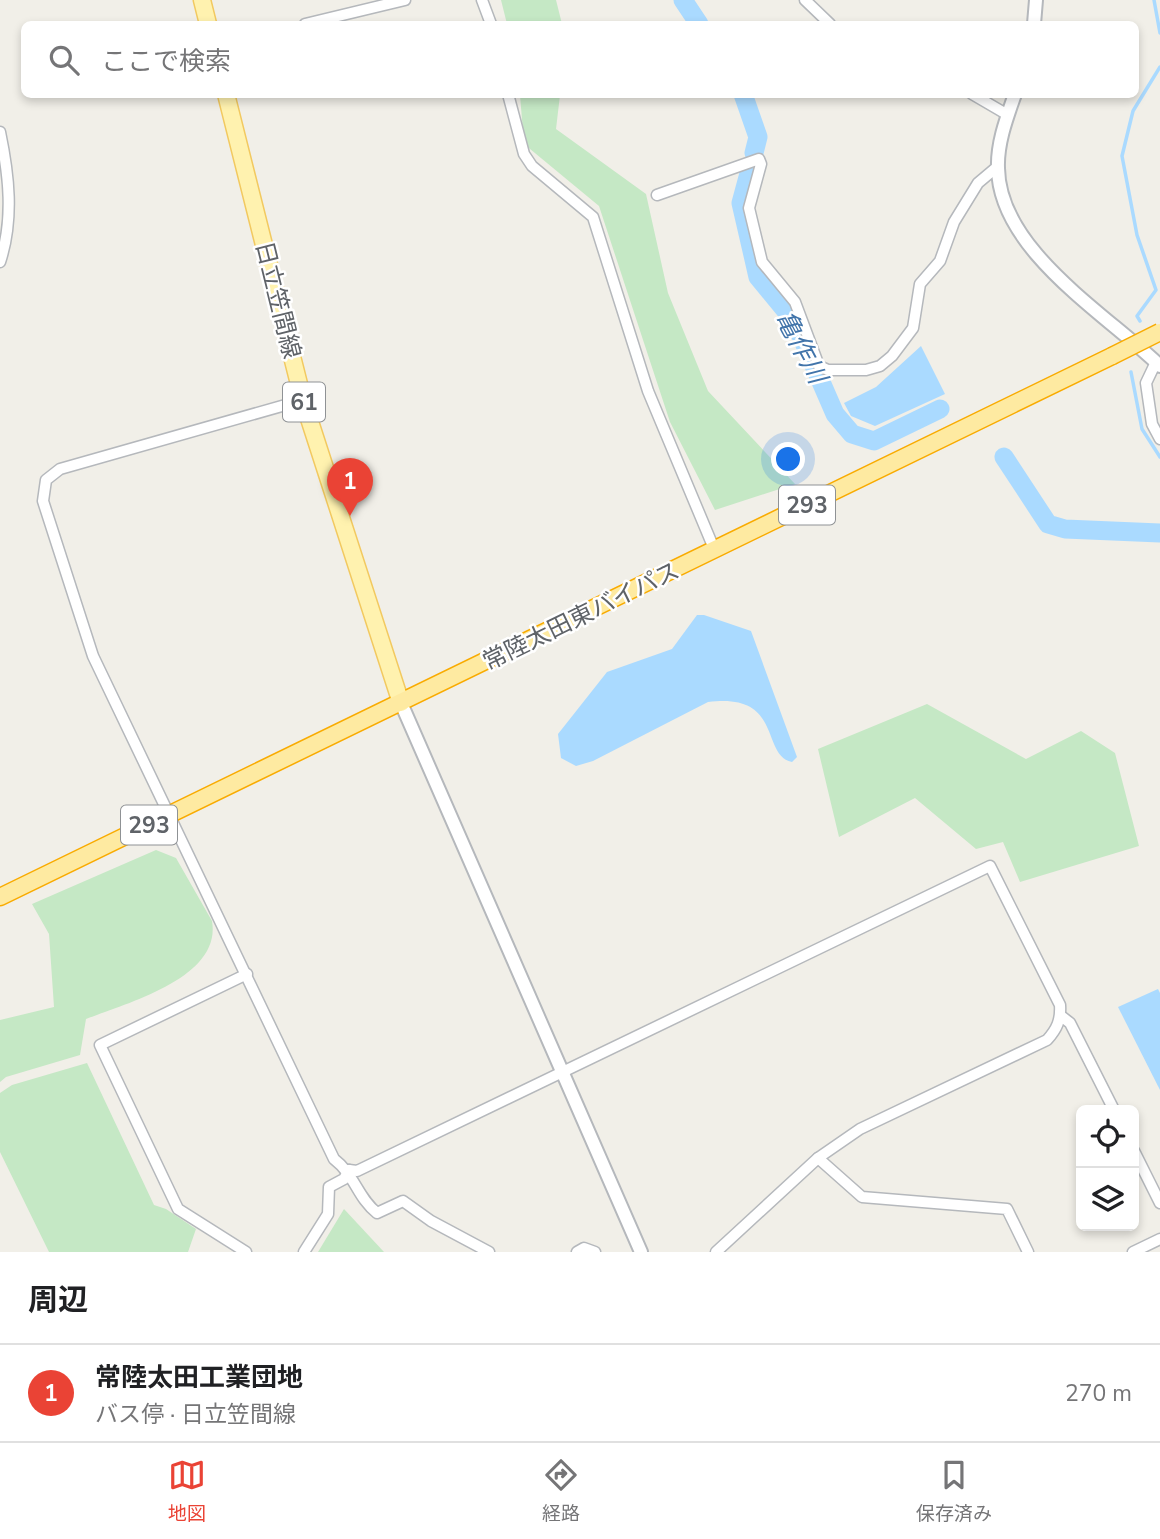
<!DOCTYPE html>
<html lang="ja">
<head>
<meta charset="utf-8">
<style>
  body { margin:0; font-family:"Nunito Sans","Noto Sans JP",sans-serif; background:#f2f2f2; color:#202124 }
  .controls { position:absolute; right:21px; bottom:21px; display:grid; overflow:hidden; border-radius:10px; box-shadow:0 4px 10px #0003 }
  .controls button { width:63px; height:63px; display:grid; place-items:center; padding:0; border:0; border-bottom:2px solid #e0e0e0; background:#fff; color:#202124; font:35px sans-serif }
  .you { position:absolute; left:789px; top:460px; width:24px; height:24px; margin:-18px; border:5px solid #fff; border-radius:50%; background:#1a73e8; box-shadow:0 0 0 10px #1a73e833 }
  .badge { display:grid; place-items:center; width:46px; height:46px; border-radius:50%; background:#ea4335; color:#fff; font-size:23px; font-weight:700 }
  .pin { position:absolute; translate:-50% -58px; filter:drop-shadow(0 2px 4px #0008) }
  .pin::after { content:''; position:absolute; top:37px; width:24px; height:21px; background:inherit; clip-path:polygon(0 0,100% 0,50% 100%) }
  .list { margin:0; padding:0; list-style:none }
  h2 { display:flex; justify-content:space-between; align-items:center; height:91px; margin:0; padding:0 28px; font-size:30px }
  h2 small { font-size:23px; font-weight:400; color:#757577 }
  .list li { display:grid; grid-template-columns:46px 1fr auto; gap:21px; align-items:center; box-sizing:border-box; height:98px; padding:0 28px; border-top:2px solid #e0e0e0 }
  .list b { display:block; font-size:26px; white-space:nowrap }
  .list p { margin:0; font-size:23px; white-space:nowrap; color:#757577 }
  .list em { font-size:23px; font-style:normal; color:#757577 }
  .icon { flex:none; width:38px; height:38px; fill:none; stroke:currentColor; stroke-width:2; stroke-linecap:round; stroke-linejoin:round }
  .map { position:relative; flex:none; width:1160px; height:1252px; overflow:hidden }
  .search { position:absolute; background:#fff; box-shadow:0 4px 10px #0003; left:21px; right:21px; top:21px; height:77px; display:flex; align-items:center; gap:18px; box-sizing:border-box; padding:0 24px; border-radius:10px; color:#757577; font-size:26px }
  .sheet { height:189px; background:#fff }
  nav { display:flex; justify-content:space-around; align-items:center; box-sizing:border-box; height:98px; border-top:2px solid #e0e0e0; background:#fff; font-size:19px; color:#757577 }
  nav a { display:grid; justify-items:center; gap:4px }
  nav .on { color:#ea4335 }
  .map>svg:first-child { display:block }
</style>
</head>
<body>
<div class="map">
<svg width="1160" height="1252" viewBox="0 0 1160 1252">
  <rect width="100%" height="100%" fill="#f1efe8"/>
  <!-- green -->
  <g fill="#c5e8c5">
    <path d="M501,0H556L562,24H507Z"/>
    <path d="M520,95H560L556,129L646,194L668,293L708,391L795,484L715,510L670,422L599,206L524,144Z"/>
    <path d="M927,704L1026,759L1081,731L1115,753L1139,846L1020,882L1003,842L976,849L915,798L839,837L818,749Z"/>
    <path d="M156,850L176,858L212,921C222,978 126,1003 86,1019L80,1055L6,1077L0,1082V1020L54,1007L49,934L32,904Z"/>
    <path d="M87,1063L154,1205L166,1209L196,1229L188,1252H49L0,1152V1093L12,1085Z"/>
    <path d="M344,1209L384,1252H318Z"/>
  </g>
  <!-- water -->
  <g fill="#aadaff">
    <path d="M921,346L945,394L875,426L851,416L844,403L876,387Z"/>
    <path d="M697,615H704L751,631L797,757L792,762C760,755 784,692 708,702L593,761L576,766L561,758L558,734L607,672L672,649Z"/>
    <path d="M1158,989L1160,993V1090L1118,1007Z"/>
  </g>
  <g fill="none" stroke-linecap="round" stroke-linejoin="round">
    <!-- stream -->
    <g stroke="#aadaff" stroke-width="3.5">
      <path d="M1154,0L1160,33"/>
      <path d="M1140,321L1137,316L1156,290L1137,235L1122,156L1133,111L1160,67"/>
      <path d="M1131,372L1142,429L1160,457"/>
    </g>
    <!-- river -->
    <g stroke="#aadaff" stroke-width="19">
      <path d="M683,0L699,24"/>
      <path d="M743,94L758,137L754,153"/>
      <path d="M751,166L741,203L758,277L795,322L835,414L852,434L874,441L940,409"/>
      <path d="M1004,457L1048,524L1065,529L1160,533"/>
    </g>
    <!-- minor casing -->
    <g stroke="#b5b8bc" stroke-width="13">
      <g id="minor">
        <path d="M482,0L491,24"/>
        <path d="M805,0L830,24"/>
        <path d="M305,24L405,0"/>
        <path d="M508,94L524,154L532,166L593,217L648,391L715,551"/>
        <path d="M972,94L1008,115"/>
        <path d="M0,132C9,175 14,219 0,262"/>
        <path d="M657,195L759,159L761,164L749,208L762,262L795,302L819,366L828,370H866L880,366L892,356L913,328L920,284L940,261L954,222L978,183L997,167"/>
        <path d="M1156,362L1146,383L1152,424L1160,439"/>
        <path d="M303,400L60,469L46,480L43,501L93,656L334,1159C355,1175 357,1197 377,1213L403,1201L431,1221L489,1252"/>
        <path d="M1061,1016L1070,1023L1114,1110"/>
        <path d="M1134,1151L1160,1203"/>
        <path d="M818,1158L862,1197L1007,1209L1028,1252"/>
        <path d="M349,1170L357,1171L990,866L1060,1005C1061,1020 1057,1029 1047,1040L860,1129L818,1158L716,1252"/>
        <path d="M246,1252L178,1209L100,1045L247,974"/>
        <path d="M304,1252L328,1214L329,1187L344,1179L349,1170"/>
        <path d="M577,1252L584,1248L595,1252"/>
        <path d="M1133,1252L1160,1239"/>
      </g>
    </g>
    <!-- tertiary casing -->
    <g stroke="#b5b8bc" stroke-width="16">
      <g id="tertiary">
        <path d="M1034,24L1036,0"/>
        <path d="M1015,94C1007,117 997,143 998,168C999,250 1105,313 1160,366"/>
        <path d="M401,703L641,1252"/>
      </g>
    </g>
    <!-- primary casing -->
    <g stroke="#f2c960" stroke-width="19">
      <g id="primary">
        <path d="M202,0L208,24"/>
        <path d="M226,94L303,400L401,703"/>
      </g>
    </g>
    <!-- trunk casing -->
    <g stroke="#f9ab00" stroke-width="19">
      <path id="trunk" d="M0,897L1112,356"/>
    </g>
    <!-- minor -->
    <use href="#minor" stroke="#fff" stroke-width="10"/>
    <!-- tertiary -->
    <use href="#tertiary" stroke="#fff" stroke-width="12"/>
    <!-- primary -->
    <use href="#primary" stroke="#fff2af" stroke-width="16"/>
    <!-- trunk -->
    <use href="#trunk" stroke="#feeaa1" stroke-width="16"/>
    <!-- trunk-bridge casing -->
    <g stroke="#f9ab00" stroke-width="19" stroke-linecap="butt">
      <path id="trunk-bridge" d="M1112,356L1160,332"/>
    </g>
    <!-- trunk-bridge -->
    <use href="#trunk-bridge" stroke="#feeaa1" stroke-width="16"/>
  </g>
  <g text-anchor="middle" dominant-baseline="central" stroke-width="5" stroke-linejoin="round" paint-order="stroke">
    <!-- shield labels -->
    <g fill="#fff" stroke="#8f9295" stroke-width="2">
      <rect x="283" y="382.5" width="42" height="39" rx="5"/>
      <rect x="779" y="485.5" width="56" height="39" rx="5"/>
      <rect x="121" y="805.5" width="56" height="39" rx="5"/>
    </g>
    <g font-size="23" font-weight="bold" fill="#5f6368">
      <text x="304" y="402">61</text>
      <text x="807" y="505">293</text>
      <text x="149" y="825">293</text>
    </g>
    <!-- street labels -->
    <g font-size="24" fill="#5f6368" stroke="#fff">
      <text transform="translate(278 300) rotate(76)">日立笠間線</text>
      <text transform="translate(581 616) rotate(-26)">常陸太田東バイパス</text>
    </g>
    <!-- water labels -->
    <g font-size="26" font-style="italic" fill="#4174aa" stroke="#fff">
      <text transform="translate(801 347) rotate(62)">亀作川</text>
    </g>
  </g>
</svg>
<div class="controls">
<button><svg class="icon" aria-label="locate" viewBox="0 0 24 24"><circle cx="12" cy="12" r="6"/><path d="M12 2v4M12 18v4M2 12h4M18 12h4"/></svg></button>
<button><svg class="icon" aria-label="layers" viewBox="0 0 24 24"><path d="M12 4l9 5-9 5-9-5zM3 14l9 5 9-5"/></svg></button>
</div>
<div class="you"></div>
<div class="pin badge" style="left:350px;top:516px">1</div>
<div class="search"><svg class="icon" aria-label="search" viewBox="0 0 24 24"><circle cx="10" cy="10" r="6"/><path d="M15 15l6 6"/></svg>ここで検索</div>
</div>
<section class="sheet">
<h2>周辺<small></small></h2>
<ul class="list">
<li><span class="badge">1</span><div><b>常陸太田工業団地</b><p>バス停 · 日立笠間線</p></div><em>270 m</em></li>
</ul>
</section>
<nav>
<a class="on"><svg class="icon" aria-label="map" viewBox="0 0 24 24"><path d="M3 6l6-2 6 2 6-2v14l-6 2-6-2-6 2zM9 4v14M15 6v14"/></svg>地図</a>
<a><svg class="icon" aria-label="directions" viewBox="0 0 24 24"><path d="M12 3l9 9-9 9-9-9zM9 14v-3h6M13 9l2 2-2 2"/></svg>経路</a>
<a><svg class="icon" aria-label="saved" viewBox="0 0 24 24"><path d="M7 4h10v16l-5-4-5 4z"/></svg>保存済み</a>
</nav>
</body>
</html>
